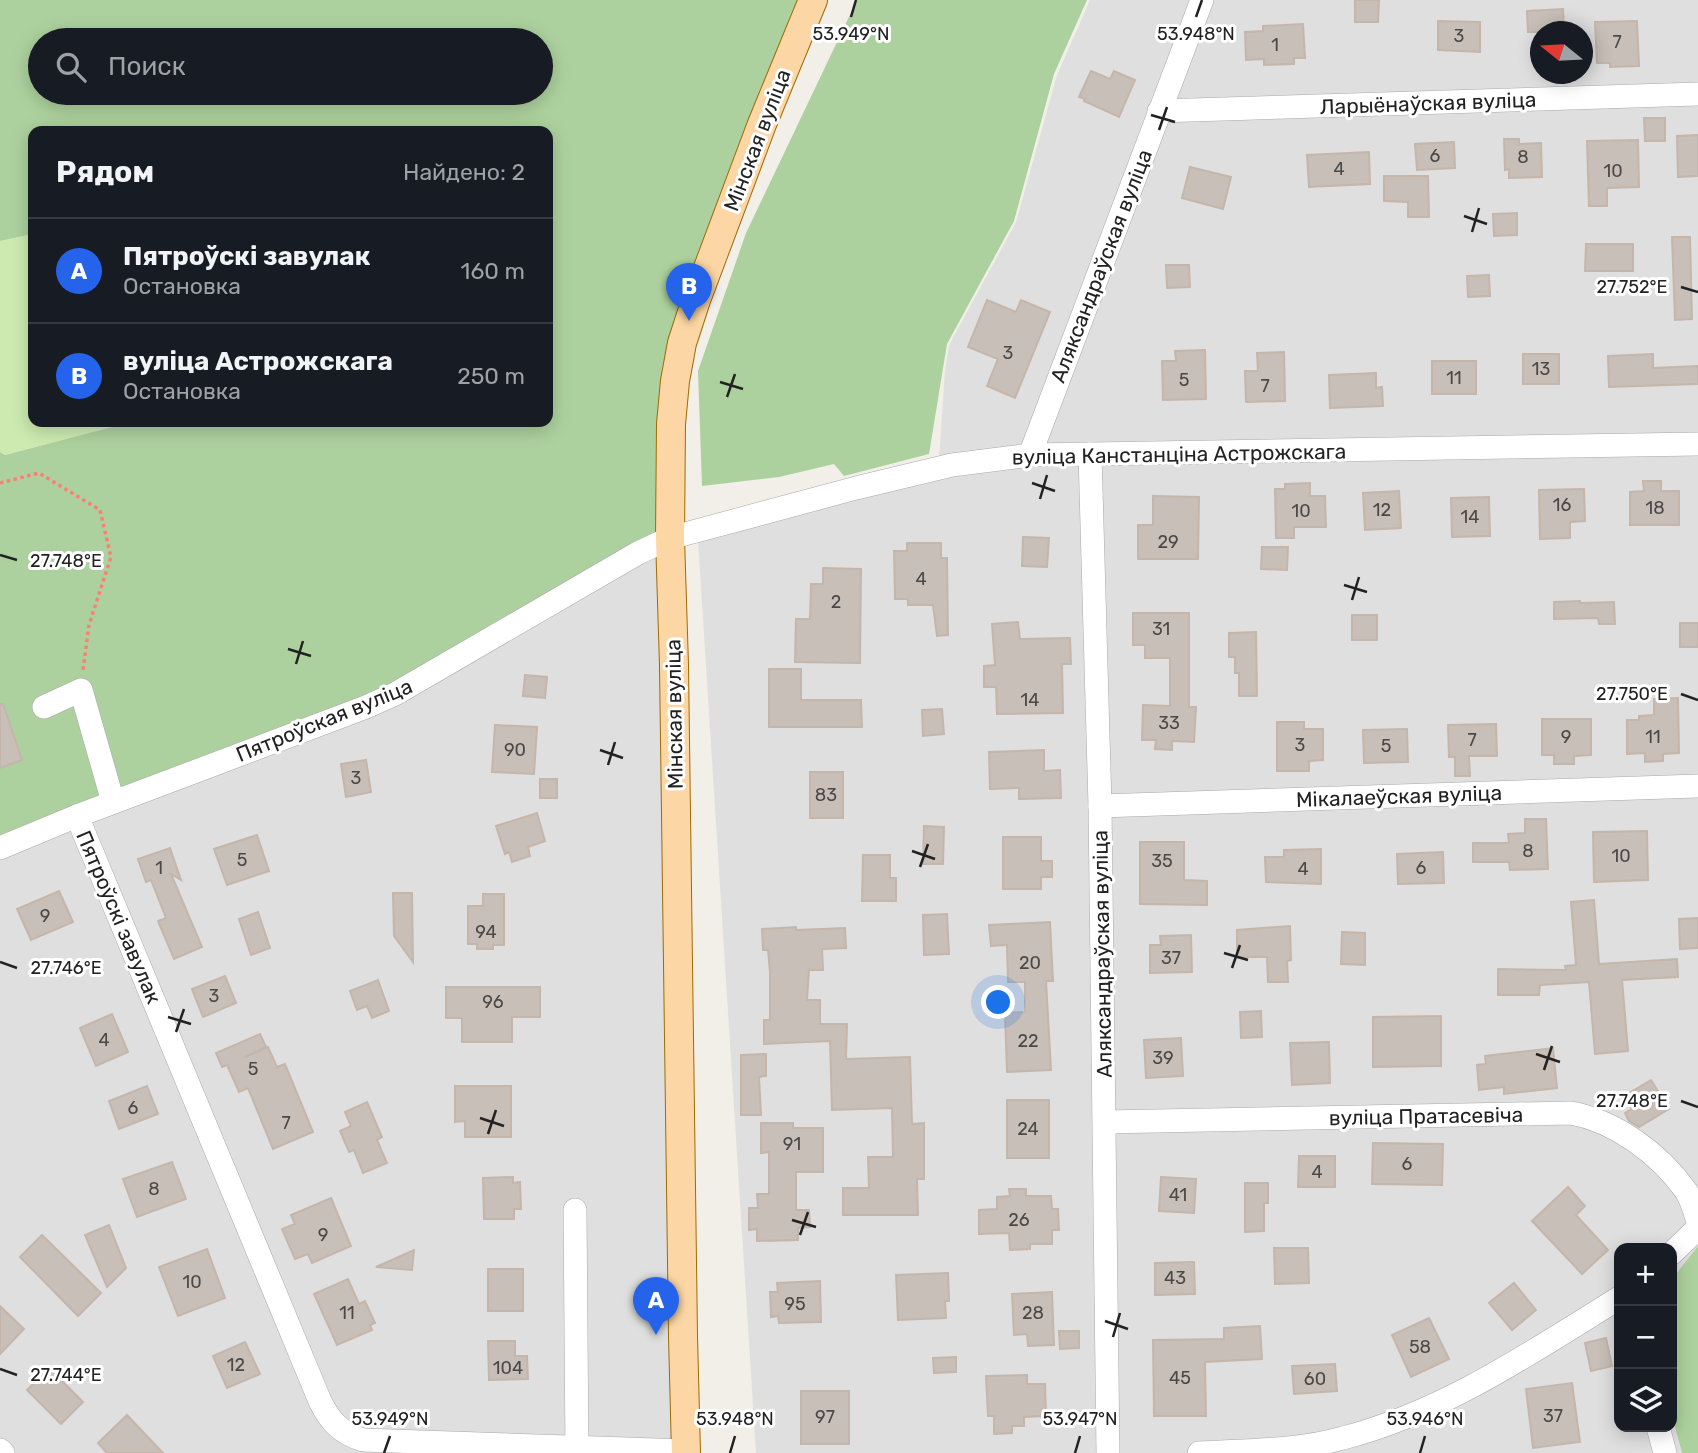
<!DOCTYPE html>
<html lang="ru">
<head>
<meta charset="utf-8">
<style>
  body { margin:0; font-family:Rubik,sans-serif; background:#242831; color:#f1f3f6 }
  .controls { position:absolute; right:21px; bottom:21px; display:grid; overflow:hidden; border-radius:14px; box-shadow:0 4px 18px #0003 }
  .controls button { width:63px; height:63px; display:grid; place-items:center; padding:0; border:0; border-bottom:2px solid #363941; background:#171b24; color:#f1f3f6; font:35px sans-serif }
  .compass { position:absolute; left:1530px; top:21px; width:63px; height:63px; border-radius:50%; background:#171b24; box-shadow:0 4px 18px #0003; rotate:288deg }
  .you { position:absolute; left:999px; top:1003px; width:24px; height:24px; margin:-18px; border:5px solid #fff; border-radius:50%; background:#1a73e8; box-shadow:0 0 0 10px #1a73e833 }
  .badge { display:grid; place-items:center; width:46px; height:46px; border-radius:50%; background:#2563eb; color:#fff; font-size:23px; font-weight:700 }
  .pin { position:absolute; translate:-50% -58px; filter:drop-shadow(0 2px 4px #0008) }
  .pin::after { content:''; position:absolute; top:37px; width:24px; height:21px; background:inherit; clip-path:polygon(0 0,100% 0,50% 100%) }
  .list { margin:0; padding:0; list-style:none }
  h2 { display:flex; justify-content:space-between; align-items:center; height:91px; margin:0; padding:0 28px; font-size:30px }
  h2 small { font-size:23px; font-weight:400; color:#9ea1a6 }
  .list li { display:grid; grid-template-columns:46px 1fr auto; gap:21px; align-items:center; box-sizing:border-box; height:105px; padding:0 28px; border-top:2px solid #363941 }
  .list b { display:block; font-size:26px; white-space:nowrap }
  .list p { margin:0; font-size:23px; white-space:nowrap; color:#9ea1a6 }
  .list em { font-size:23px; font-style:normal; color:#9ea1a6 }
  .icon { flex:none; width:38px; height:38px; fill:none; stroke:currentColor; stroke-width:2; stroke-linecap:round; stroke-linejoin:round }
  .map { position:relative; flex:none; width:1698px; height:1453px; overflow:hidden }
  .search { position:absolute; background:#171b24; box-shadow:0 4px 18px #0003; left:28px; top:28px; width:525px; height:77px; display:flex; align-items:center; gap:18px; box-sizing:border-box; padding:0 24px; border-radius:38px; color:#9ea1a6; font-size:26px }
  .panel { position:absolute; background:#171b24; box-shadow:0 4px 18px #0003; left:28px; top:126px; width:525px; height:301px; border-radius:14px }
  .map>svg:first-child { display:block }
</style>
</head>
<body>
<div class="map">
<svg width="1698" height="1453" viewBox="0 0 1698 1453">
  <rect width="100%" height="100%" fill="#f2efe9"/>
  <!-- residential -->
  <g fill="#e0dfdf" fill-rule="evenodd">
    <path d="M1090,0H1698V1246L1672,1279V1248H1619V1427H1672V1416L1682,1453H756L698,540L938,475L945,370L949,345L1016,222L1057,75ZM1540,32H1582V74H1540Z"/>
    <path d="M670,538L686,1453H0V667Z"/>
  </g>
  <!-- grass -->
  <path fill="#cdebb0" d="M33,234V422H131L5,455L0,452V241Z"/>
  <!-- forest -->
  <g fill="#add19e" fill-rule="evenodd">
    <path d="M0,0H813L696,300L670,538L418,683L0,848V452L5,455L131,422H548V131H33V234L0,241ZM40,40H541V93H40Z"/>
    <path d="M857,0H1087L1054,74L1014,221L947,344L929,454L844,476L834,464L779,477L702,486L698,371L746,233Z"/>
    <path d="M1698,1246V1453H1682L1672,1416V1279Z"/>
  </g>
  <!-- building -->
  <g fill="#c7bfb8" stroke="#c4b6ab" stroke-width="2">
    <path d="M1355,0H1379L1378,22H1355Z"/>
    <path d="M1563,9L1564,32H1528L1527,11Z"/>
    <path d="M1438,21L1480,22V52L1438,50Z"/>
    <path d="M1637,21L1639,66L1610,67V63H1597L1595,22Z"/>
    <path d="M1303,24L1305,58H1294V64L1264,65V59L1246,60L1245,32L1263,31V26Z"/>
    <path d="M1091,71L1110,79L1114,71L1135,80L1119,117L1084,101L1085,99L1079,97Z"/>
    <path d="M1644,118H1665V141H1645Z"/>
    <path d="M1698,135V176L1678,177L1677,136Z"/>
    <path d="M1504,139H1519V144L1541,143L1542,177L1509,178V169L1505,170Z"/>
    <path d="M1638,140L1639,187L1607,188V206H1589L1587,141Z"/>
    <path d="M1454,142L1455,168L1417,170L1415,144Z"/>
    <path d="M1369,152L1370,184L1309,187L1307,155Z"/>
    <path d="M1190,167L1231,177L1223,209L1182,198Z"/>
    <path d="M1384,176H1428L1429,217H1408V202L1384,201Z"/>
    <path d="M1517,213V235L1494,236L1493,214Z"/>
    <path d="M1672,237H1690L1692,319L1675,320Z"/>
    <path d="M1586,244H1633V271H1585Z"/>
    <path d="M1166,265H1189L1190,287L1167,288Z"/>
    <path d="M1489,275L1490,296L1468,297L1467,276Z"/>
    <path d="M987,300L1016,312L1021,300L1050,312L1015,398L987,386L998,359L968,347Z"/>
    <path d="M1205,350L1206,399L1163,400L1162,361H1176L1175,351Z"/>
    <path d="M1284,352L1285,401L1246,402L1245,371H1258L1257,353Z"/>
    <rect x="1523" y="354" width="36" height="30"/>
    <path d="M1653,354V368L1698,366V384L1609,387L1608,356Z"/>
    <rect x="1432" y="361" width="44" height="33"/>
    <path d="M1376,373V388L1382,387L1383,406L1330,408L1329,375Z"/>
    <path d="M1643,481H1661V491H1679V525H1630V492L1644,491Z"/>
    <path d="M1310,483V496H1325L1326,527H1294V538H1276L1275,489H1285V484Z"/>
    <path d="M1584,489L1585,521L1570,522V538L1540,539L1539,490Z"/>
    <path d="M1399,491L1401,528L1365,530L1363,493Z"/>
    <path d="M1153,496L1199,497L1198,559H1138V525H1153Z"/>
    <path d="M1489,497L1490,536L1452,537L1451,498Z"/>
    <path d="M1023,537L1049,538L1047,567L1022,566Z"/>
    <path d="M907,543H941V558H947L948,635L937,636L933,605H908V599H895L894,551H907Z"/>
    <path d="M1262,547H1288L1287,570L1261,569Z"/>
    <path d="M823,568L861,569L860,663L795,662L796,619H810L811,584H823Z"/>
    <path d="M1580,601V603L1614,602L1615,624H1599L1598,618L1554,619V602Z"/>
    <path d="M1133,613H1189V707H1196L1194,742L1172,741V750L1155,749L1156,740H1142L1143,705L1170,706V658H1145V645H1133Z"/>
    <rect x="1352" y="615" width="25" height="25"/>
    <path d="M1018,622L1020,639L1070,638L1071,664H1062L1063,713L997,714L996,687H984V666L995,665L992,624Z"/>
    <rect x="1680" y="623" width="18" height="24"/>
    <path d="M1256,632L1257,696H1239V673H1235V657H1229V633Z"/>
    <path d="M769,669H801V700H861L862,727H769Z"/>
    <path d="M525,675L547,677L545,698L523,696Z"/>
    <path d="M1678,698L1679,753L1663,754V761L1645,762V753L1627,754V720H1639V716L1654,715V699Z"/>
    <path d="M0,704H3L22,760L0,768Z"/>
    <path d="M942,709L944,734L923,736L922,710Z"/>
    <path d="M1542,719H1591V755L1574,756V764H1554V755H1542Z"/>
    <path d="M1277,722H1304V729H1323V760L1309,761V771H1277Z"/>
    <path d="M1496,724L1497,756H1469L1470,776H1455V757H1449L1448,725Z"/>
    <path d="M495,725L537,727L534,774L492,772Z"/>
    <path d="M1407,729L1408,762L1364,763L1363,730Z"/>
    <path d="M1044,750V771L1060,770L1061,798L1019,799V788L990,789L989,752Z"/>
    <path d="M366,760L371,792L346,797L341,764Z"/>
    <rect x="810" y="772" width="33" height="46"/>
    <rect x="540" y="779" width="17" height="19"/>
    <path d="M537,813L545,841L528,847L530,856L512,862L509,852L505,854L496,826Z"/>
    <path d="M1525,819H1546L1548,869L1510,870L1509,862H1473V843H1509L1508,834L1525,833Z"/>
    <path d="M924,826L944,827L943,864H923Z"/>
    <path d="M1647,831L1648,880L1594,882L1593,832Z"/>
    <path d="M257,835L269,871L227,885L214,849Z"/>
    <path d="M1003,837H1041V861H1052V877H1041V889H1003Z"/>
    <path d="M1140,842H1184V880L1207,881V905L1140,904Z"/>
    <path d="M170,848L181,880L171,874L202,947L174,959L158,921L166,918L151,880L146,882L138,859Z"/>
    <path d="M1321,849V884L1266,882L1265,857H1284V850Z"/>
    <path d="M1443,852L1444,883L1398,884L1397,854Z"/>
    <path d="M863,855H890V878H896V901H862Z"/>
    <path d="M59,891L73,922L31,940L17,909Z"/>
    <path d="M393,893H412L413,962L394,936Z"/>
    <path d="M483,894H504V945H493V949H477V944H468V906H483Z"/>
    <path d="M1594,900L1599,964L1677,959L1678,977L1622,980L1628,1051L1595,1054L1589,982L1540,985L1539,995H1498V969L1566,970L1565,966L1576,965L1571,902Z"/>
    <path d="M258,912L270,948L251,955L239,919Z"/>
    <path d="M947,914L949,954L924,955L923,915Z"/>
    <path d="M1698,918V948L1680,949L1679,919Z"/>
    <path d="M1050,922L1053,981H1046L1051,1070L1007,1072L1005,1013L1025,1012V982H1008L1007,945L991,946L989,925Z"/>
    <path d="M1290,926L1291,960L1287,961L1288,982H1268L1267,957H1237V930Z"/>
    <path d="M796,927V930L845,928L846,948L822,949L823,970H809L807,1000H820V1024H847L846,1059L910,1057L912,1124L924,1123V1179H917L918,1215H843V1188H869L868,1157H893L892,1108L832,1110L830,1041L764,1044V1020H770V972L768,950H763L762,929Z"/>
    <path d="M1342,932L1365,933V965L1341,964Z"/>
    <path d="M1191,935L1192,972L1150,973V945H1161L1160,936Z"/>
    <path d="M225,976L236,1003L203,1017L192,989Z"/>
    <path d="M378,980L389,1011L372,1018L367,1006L357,1010L350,991Z"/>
    <path d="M446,987H540V1017H512V1042H462V1018H446Z"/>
    <path d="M1261,1011L1262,1037L1241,1038L1240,1012Z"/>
    <path d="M112,1014L128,1052L96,1066L80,1028Z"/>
    <path d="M1441,1016V1066L1373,1067V1017Z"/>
    <path d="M260,1034L266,1047L245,1057L268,1047L277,1067L285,1064L313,1132L273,1149L248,1088L239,1092L227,1065L222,1067L216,1053Z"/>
    <path d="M1181,1038L1183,1076L1146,1078L1144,1040Z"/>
    <path d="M1329,1042L1330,1083L1292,1085L1290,1043Z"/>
    <path d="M1553,1048L1557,1088L1504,1094V1087L1479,1090L1477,1065L1486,1064L1485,1056Z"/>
    <path d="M766,1054V1076L759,1077L761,1115H741V1055Z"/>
    <path d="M1651,1080L1669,1109L1639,1127L1629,1121L1625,1113L1632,1109L1624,1096Z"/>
    <path d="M147,1086L158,1114L119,1129L109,1101Z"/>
    <path d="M455,1086H511V1137H465V1121L455,1122Z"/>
    <rect x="1007" y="1100" width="42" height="58"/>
    <path d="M367,1102L382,1137L377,1140L387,1163L363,1173L354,1150L349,1152L340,1131L351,1126L345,1112Z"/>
    <path d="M761,1123H793V1128H823V1172H796V1210H809L810,1227L798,1228V1240L757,1241V1229L749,1230V1208H758L757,1194H769V1152L761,1153Z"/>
    <path d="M1373,1143L1443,1144L1442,1185L1372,1184Z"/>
    <path d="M1299,1156H1335V1187H1298Z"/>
    <path d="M172,1162L186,1199L137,1217L123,1179Z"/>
    <path d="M513,1177V1183L520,1182L521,1209H514V1219H484L483,1178Z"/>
    <path d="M1161,1177L1196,1179L1194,1213L1159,1211Z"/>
    <path d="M1245,1183H1268V1203H1264V1231L1245,1232Z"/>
    <path d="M1568,1187L1585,1206L1576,1215L1608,1250L1582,1274L1532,1221Z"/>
    <path d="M1009,1189H1026V1196H1051L1052,1209H1058L1059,1230H1052V1244H1030V1249L1010,1250L1009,1233L979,1234V1210L997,1209V1197L1010,1196Z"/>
    <path d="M331,1198L351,1246L312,1263L308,1254L295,1259L282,1229L295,1224L291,1215Z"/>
    <path d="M109,1225L126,1268L107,1287L85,1235Z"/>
    <path d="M42,1235L101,1293L78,1316L20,1257Z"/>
    <path d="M1274,1248H1308L1309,1283L1275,1284Z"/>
    <path d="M207,1249L225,1298L178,1316L159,1267Z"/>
    <path d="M414,1250L412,1270L376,1267Z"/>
    <path d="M1194,1262L1195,1294L1155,1295V1263Z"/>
    <rect x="488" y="1269" width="35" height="42"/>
    <path d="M948,1273L949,1301H945L946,1318L898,1320L896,1275Z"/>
    <path d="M348,1279L359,1304L365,1301L375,1323L370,1325L372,1330L337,1345L314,1294Z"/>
    <path d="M820,1281L821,1322L779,1323L778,1316L771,1317L770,1292H778L777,1283Z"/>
    <path d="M1514,1283L1536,1310L1512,1330L1489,1303Z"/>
    <path d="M1052,1292L1054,1345L1028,1346L1027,1334L1014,1335L1012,1294Z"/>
    <path d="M0,1306L24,1329L0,1354Z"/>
    <path d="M1429,1318L1449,1359L1411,1377L1392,1335Z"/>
    <path d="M1260,1326L1262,1359L1205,1362L1206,1416H1154L1153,1340L1224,1339V1328Z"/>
    <path d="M1059,1331H1079V1348L1060,1349Z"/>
    <path d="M1606,1338L1612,1366L1591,1371L1585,1343Z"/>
    <path d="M488,1341H515V1356H527L528,1379L489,1380Z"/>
    <path d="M245,1342L260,1374L227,1388L213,1356Z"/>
    <path d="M956,1357V1372L934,1373L933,1358Z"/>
    <path d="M1335,1364L1337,1391L1294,1394L1292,1366Z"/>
    <path d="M49,1368L83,1402L61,1424L27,1390Z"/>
    <path d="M1027,1375V1384H1045L1046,1416L1024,1417V1426H1012V1433L994,1434V1416H988L986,1376Z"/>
    <path d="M1572,1383L1580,1442L1533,1448L1526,1389Z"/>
    <rect x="801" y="1391" width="48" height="53"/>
    <path d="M127,1415L163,1453H107L98,1443Z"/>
  </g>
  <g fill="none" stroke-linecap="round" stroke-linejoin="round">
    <!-- minor casing -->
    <g stroke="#a9a9a9" stroke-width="24">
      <g id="minor">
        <path d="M1159,111L1698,94"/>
        <path d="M1090,454L1100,806L1108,1453"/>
        <path d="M1030,455L1202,0"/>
        <path d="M44,707L81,690L113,802"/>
        <path d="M1100,806L1698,786"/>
        <path d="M77,816L320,1401C330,1422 341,1433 363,1440L686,1451"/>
        <path d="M0,848L77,816L366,707L395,694L638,553L670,538L856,488L952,465L1030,455L1698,444"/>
        <path d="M1105,1122L1571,1113C1615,1121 1660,1154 1686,1191C1692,1200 1695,1212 1698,1222"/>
        <path d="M575,1210L577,1453"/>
        <path d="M1672,1253L1698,1228"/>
        <path d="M1658,1427L1665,1453"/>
        <path d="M0,1450L3,1453"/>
        <path d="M1199,1453C1247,1450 1297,1451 1343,1438C1444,1412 1532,1352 1619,1298"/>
      </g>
    </g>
    <!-- major casing -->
    <g stroke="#a06b00" stroke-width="30">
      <path id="major" d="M686,1453L683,1336L674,665L670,538L671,424L675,381L682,343L696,300L762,124L813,0"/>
    </g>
    <!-- path -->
    <path stroke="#fa8072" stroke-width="3.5" stroke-dasharray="3.5 3.5" stroke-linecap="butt" d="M0,483L39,473L100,510L111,557L89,625L83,670"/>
    <!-- minor -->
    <use href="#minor" stroke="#fff" stroke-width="23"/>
    <!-- major -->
    <use href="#major" stroke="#fcd6a4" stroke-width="28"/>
  </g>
  <!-- ticks -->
  <path fill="none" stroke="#222" stroke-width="2.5" d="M851,17L856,0M1196,17L1202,0M1151,115L1175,122M1159,130L1167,107M1464,216L1487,224M1472,232L1479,208M1681,287L1698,292M720,382L743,389M727,397L735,374M1032,483L1055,491M1040,499L1047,475M0,555L17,560M1344,585L1367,592M1352,600L1359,577M288,649L311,656M296,664L303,641M1681,694L1698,700M600,750L623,758M608,765L615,742M912,851L935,859M920,867L928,844M1224,953L1248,960M0,962L17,968M1232,968L1240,945M168,1017L191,1024M176,1032L184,1009M1536,1054L1560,1062M1544,1070L1552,1046M1681,1101L1698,1107M480,1118L504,1126M488,1134L496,1110M792,1220L816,1227M800,1235L808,1212M1105,1321L1128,1329M1113,1337L1120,1313M0,1369L17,1375M384,1453L390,1436M730,1453L735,1436M1075,1453L1080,1436M1420,1453L1425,1436"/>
  <g text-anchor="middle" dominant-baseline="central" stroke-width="6" stroke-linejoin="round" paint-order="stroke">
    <!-- number labels -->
    <g font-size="18" fill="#4b4948">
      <text x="1459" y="36">3</text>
      <text x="1617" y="42">7</text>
      <text x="1275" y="45">1</text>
      <text x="1435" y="156">6</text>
      <text x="1523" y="157">8</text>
      <text x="1339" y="169">4</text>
      <text x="1613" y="171">10</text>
      <text x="1008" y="353">3</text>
      <text x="1541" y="369">13</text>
      <text x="1454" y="378">11</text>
      <text x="1184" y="380">5</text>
      <text x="1265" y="386">7</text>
      <text x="1562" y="505">16</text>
      <text x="1655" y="508">18</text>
      <text x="1382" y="510">12</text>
      <text x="1301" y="511">10</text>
      <text x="1470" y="517">14</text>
      <text x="1168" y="542">29</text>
      <text x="921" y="579">4</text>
      <text x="836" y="602">2</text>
      <text x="1161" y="629">31</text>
      <text x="1030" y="700">14</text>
      <text x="1169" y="723">33</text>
      <text x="1566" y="737">9</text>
      <text x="1653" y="737">11</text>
      <text x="1472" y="740">7</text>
      <text x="1300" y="745">3</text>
      <text x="1386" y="746">5</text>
      <text x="515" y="750">90</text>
      <text x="356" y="778">3</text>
      <text x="826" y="795">83</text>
      <text x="1528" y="851">8</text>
      <text x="1621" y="856">10</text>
      <text x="242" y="860">5</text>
      <text x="1162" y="861">35</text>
      <text x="159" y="868">1</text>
      <text x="1421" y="868">6</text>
      <text x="1303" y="869">4</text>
      <text x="45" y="916">9</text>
      <text x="486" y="932">94</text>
      <text x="1171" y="958">37</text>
      <text x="1030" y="963">20</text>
      <text x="214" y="996">3</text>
      <text x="493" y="1002">96</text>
      <text x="104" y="1040">4</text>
      <text x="1028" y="1041">22</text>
      <text x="1163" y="1058">39</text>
      <text x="253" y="1069">5</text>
      <text x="133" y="1108">6</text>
      <text x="286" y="1123">7</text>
      <text x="1028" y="1129">24</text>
      <text x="792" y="1144">91</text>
      <text x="1407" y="1164">6</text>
      <text x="1317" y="1172">4</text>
      <text x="154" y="1189">8</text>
      <text x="1178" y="1195">41</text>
      <text x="1019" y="1220">26</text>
      <text x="323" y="1235">9</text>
      <text x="1175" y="1278">43</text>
      <text x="192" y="1282">10</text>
      <text x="795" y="1304">95</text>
      <text x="347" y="1313">11</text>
      <text x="1033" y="1313">28</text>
      <text x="1420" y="1347">58</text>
      <text x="236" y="1365">12</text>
      <text x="508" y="1368">104</text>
      <text x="1180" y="1378">45</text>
      <text x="1315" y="1379">60</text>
      <text x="1553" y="1416">37</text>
      <text x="825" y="1417">97</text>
    </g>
    <!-- street labels -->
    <g font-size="21" fill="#222" stroke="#fff">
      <text transform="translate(1428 103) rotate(-2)">Ларыёнаўская вуліца</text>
      <text transform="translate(757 140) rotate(-69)">Мінская вуліца</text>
      <text transform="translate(1101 266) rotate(-69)">Аляксандраўская вуліца</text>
      <text transform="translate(1179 454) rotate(-1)">вуліца Канстанціна Астрожскага</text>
      <text transform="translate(674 714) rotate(-91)">Мінская вуліца</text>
      <text transform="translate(324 720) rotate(-22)">Пятроўская вуліца</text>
      <text transform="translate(1399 796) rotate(-2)">Мікалаеўская вуліца</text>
      <text transform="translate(119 917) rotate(67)">Пятроўскі завулак</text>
      <text transform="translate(1102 954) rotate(-91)">Аляксандраўская вуліца</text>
      <text transform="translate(1426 1116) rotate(-1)">вуліца Пратасевіча</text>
    </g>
  </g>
  <g font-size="18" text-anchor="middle" fill="#222" stroke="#fff" stroke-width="6" stroke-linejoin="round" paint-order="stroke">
    <text x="851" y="40">53.949°N</text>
    <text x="1196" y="40">53.948°N</text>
    <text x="1632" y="293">27.752°E</text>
    <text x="66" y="567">27.748°E</text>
    <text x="1632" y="700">27.750°E</text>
    <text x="66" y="974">27.746°E</text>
    <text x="1632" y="1107">27.748°E</text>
    <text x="66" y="1381">27.744°E</text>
    <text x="390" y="1425">53.949°N</text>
    <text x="735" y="1425">53.948°N</text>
    <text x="1080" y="1425">53.947°N</text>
    <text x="1425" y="1425">53.946°N</text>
  </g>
</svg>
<div class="controls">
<button>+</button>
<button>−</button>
<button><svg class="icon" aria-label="layers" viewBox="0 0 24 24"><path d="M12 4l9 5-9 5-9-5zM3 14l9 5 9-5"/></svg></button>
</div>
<svg class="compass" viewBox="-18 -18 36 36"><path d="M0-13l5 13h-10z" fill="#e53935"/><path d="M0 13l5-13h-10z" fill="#9ea1a6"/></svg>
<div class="you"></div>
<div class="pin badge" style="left:656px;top:1335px">A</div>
<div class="pin badge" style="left:689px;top:321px">B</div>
<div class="search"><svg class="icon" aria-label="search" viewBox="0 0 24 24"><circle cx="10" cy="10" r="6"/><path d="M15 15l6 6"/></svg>Поиск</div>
<section class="panel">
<h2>Рядом<small>Найдено: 2</small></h2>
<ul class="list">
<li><span class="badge">A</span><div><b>Пятроўскі завулак</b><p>Остановка</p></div><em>160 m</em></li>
<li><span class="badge">B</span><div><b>вуліца Астрожскага</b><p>Остановка</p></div><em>250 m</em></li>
</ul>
</section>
</div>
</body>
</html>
